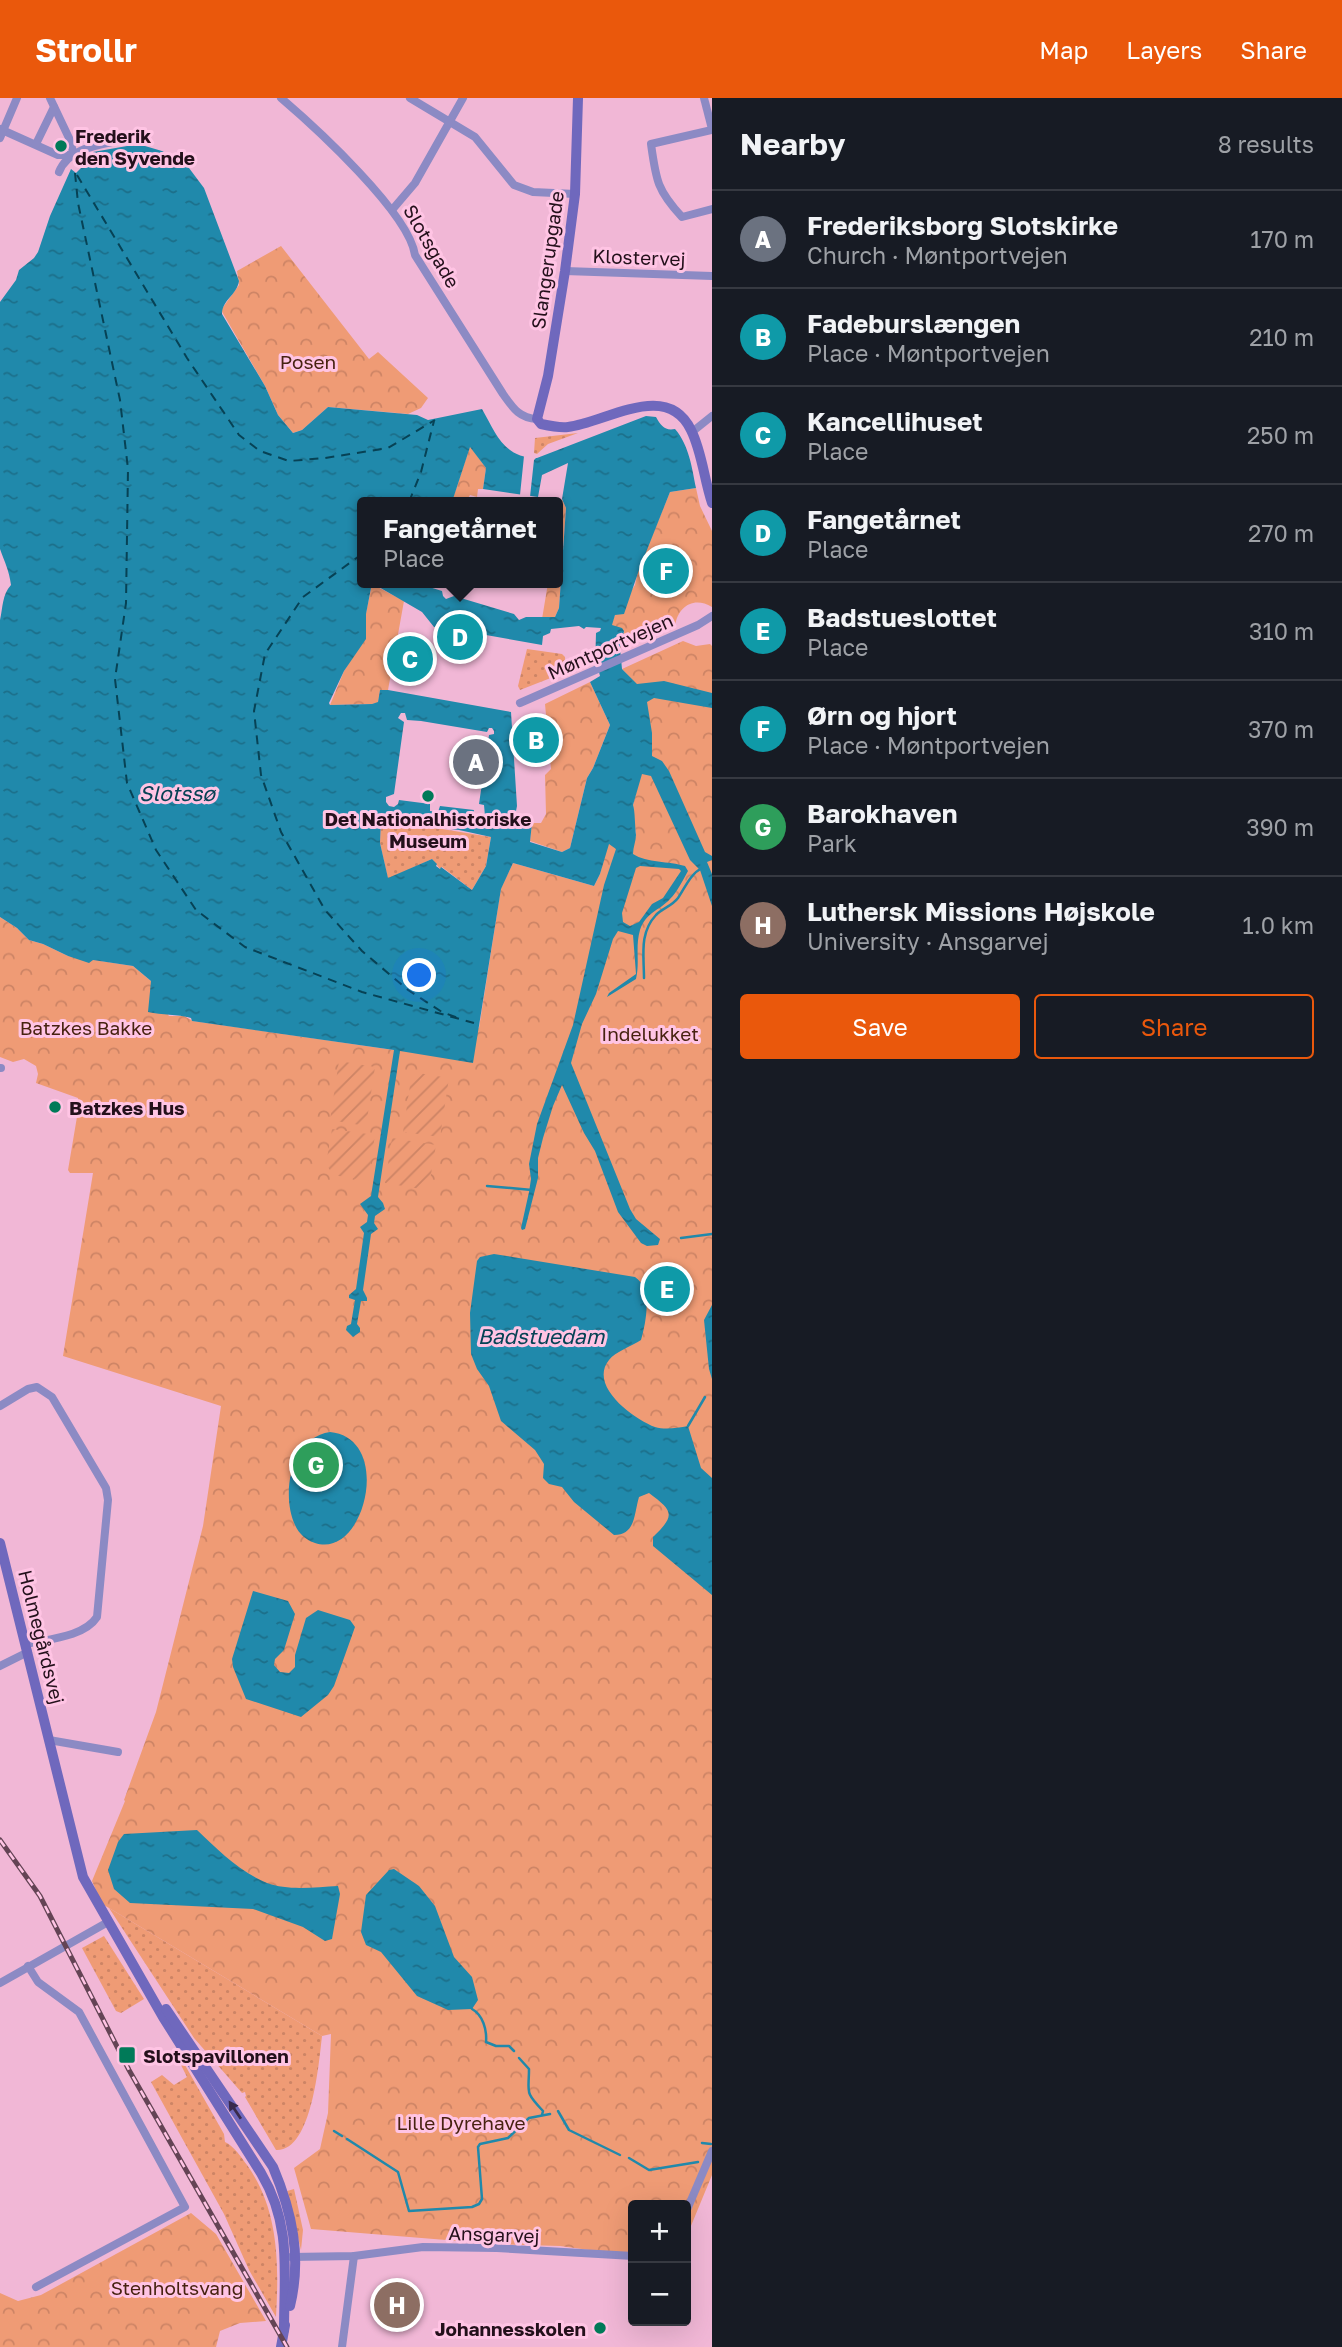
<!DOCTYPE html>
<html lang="en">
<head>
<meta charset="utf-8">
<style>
  body { margin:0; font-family:"Golos Text",sans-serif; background:#20242c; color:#f1f3f6 }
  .controls { position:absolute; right:21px; bottom:21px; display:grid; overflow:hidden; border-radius:7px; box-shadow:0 7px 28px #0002 }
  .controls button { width:63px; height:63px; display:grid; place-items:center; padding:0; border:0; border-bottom:2px solid #363941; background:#171b24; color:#f1f3f6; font:35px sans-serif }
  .you { position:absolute; left:420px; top:878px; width:24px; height:24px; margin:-18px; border:5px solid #fff; border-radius:50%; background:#1a73e8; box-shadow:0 0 0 10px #1a73e833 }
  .badge { display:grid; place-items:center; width:46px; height:46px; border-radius:50%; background:#ea580c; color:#fff; font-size:23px; font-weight:700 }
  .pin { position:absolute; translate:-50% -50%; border:4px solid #fff; box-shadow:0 2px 7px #0006 }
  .popup { position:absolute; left:357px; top:399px; width:206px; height:91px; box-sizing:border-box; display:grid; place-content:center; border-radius:7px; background:#171b24; filter:drop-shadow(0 2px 5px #0005); font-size:23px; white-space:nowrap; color:#9ea1a6 }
  .popup b { font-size:26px; color:#f1f3f6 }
  .popup::after { content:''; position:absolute; left:50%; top:100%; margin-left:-14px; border:14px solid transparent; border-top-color:#171b24 }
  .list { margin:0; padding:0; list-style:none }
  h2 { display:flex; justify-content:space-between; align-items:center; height:91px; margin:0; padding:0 28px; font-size:30px }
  h2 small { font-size:23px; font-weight:400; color:#9ea1a6 }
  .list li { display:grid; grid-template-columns:46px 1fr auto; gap:21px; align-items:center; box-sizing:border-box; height:98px; padding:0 28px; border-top:2px solid #363941 }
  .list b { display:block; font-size:26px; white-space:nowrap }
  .list p { margin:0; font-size:23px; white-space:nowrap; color:#9ea1a6 }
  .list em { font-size:23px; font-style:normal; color:#9ea1a6 }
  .actions { display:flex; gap:14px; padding:21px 28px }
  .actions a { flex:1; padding:16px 0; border:2px solid #ea580c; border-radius:7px; text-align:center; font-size:24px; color:#ea580c }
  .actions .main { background:#ea580c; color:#fff }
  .map { position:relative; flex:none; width:712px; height:2249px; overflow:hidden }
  header { display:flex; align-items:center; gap:42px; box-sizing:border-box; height:98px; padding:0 35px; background:#ea580c; color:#fff }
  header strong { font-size:33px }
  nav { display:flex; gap:38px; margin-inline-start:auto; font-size:24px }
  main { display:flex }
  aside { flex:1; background:#171b24 }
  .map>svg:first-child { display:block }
</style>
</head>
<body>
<header>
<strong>Strollr</strong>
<nav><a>Map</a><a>Layers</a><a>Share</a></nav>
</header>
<main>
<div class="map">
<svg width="712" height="2249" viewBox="0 0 712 2249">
  <defs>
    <pattern id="grass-dots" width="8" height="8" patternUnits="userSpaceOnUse" patternTransform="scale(1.75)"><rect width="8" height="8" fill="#ef9b75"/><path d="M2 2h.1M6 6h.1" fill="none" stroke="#cd8465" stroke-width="1.8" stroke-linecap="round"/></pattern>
    <pattern id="forest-crowns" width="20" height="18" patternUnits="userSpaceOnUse" patternTransform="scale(1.75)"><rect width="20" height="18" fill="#ef9b75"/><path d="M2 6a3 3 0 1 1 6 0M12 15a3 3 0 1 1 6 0" fill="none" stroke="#cd8465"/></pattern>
    <pattern id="garden-furrows" width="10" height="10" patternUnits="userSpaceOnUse" patternTransform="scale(1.75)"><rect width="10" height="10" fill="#ef9b75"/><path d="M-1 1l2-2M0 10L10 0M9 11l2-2" fill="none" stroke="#cd8465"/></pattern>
    <pattern id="water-ripples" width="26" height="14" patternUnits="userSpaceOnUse" patternTransform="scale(1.75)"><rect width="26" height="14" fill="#2089ab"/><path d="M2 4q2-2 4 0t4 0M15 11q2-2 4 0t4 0" fill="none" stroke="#1c6f8a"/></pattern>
  </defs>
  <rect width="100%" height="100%" fill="#f1b7d6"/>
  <!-- grass -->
  <g fill="url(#grass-dots)">
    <path d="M578,335L548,346L537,356L534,355L535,340Z"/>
    <path d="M527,551L562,556L565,559L566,574L520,592L518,588Z"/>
    <path d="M381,721L491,739L486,768L472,792L442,769L440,771L432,761L388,781L380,745Z"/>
    <path d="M109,1810L322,1938C319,1964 312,2054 276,2052L245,1999L246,1998L245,1994L242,1995L194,1940Z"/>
    <path d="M104,1838L144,1901L121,1915L116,1913L82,1850Z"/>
    <path d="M181,1960L224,2036L225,2044C234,2048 241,2059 247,2067C279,2112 279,2166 276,2219L249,2172L224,2116L151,1984L162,1977L174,1987L187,1979L181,1967Z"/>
    <path d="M294,2091L303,2132L301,2152L287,2093Z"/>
  </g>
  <!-- forest -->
  <g fill="url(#forest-crowns)">
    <path d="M281,148L369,261L378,254L428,300L421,310L408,316L328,309L302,332L293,335L278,317L265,288L221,212L239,187L237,173Z"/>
    <path d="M470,348L486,370L483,391H478L477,399L470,397L466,404L453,400Z"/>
    <path d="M696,390L700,408L712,433V509C694,498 678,508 675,528L620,550L624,533L611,527L615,517L635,487L638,472L670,394Z"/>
    <path d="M562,401L566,410L559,510L555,519L542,521L548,485H558V427Z"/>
    <path d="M372,486L404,503L388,592L380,593L378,605L372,606L330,607L344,573L365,539L366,515Z"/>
    <path d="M683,543L696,548L710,546L712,548V2077L686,2140V2107H633V2158L560,2148L495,2146L311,2131L294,2070L320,2051L328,2015L331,1936L322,1938L109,1810L102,1806L92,1783L125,1703L124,1702L156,1614L203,1428L221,1308L63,1258L93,1075H70L68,1072L79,1007L78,1000L36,985L38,976L36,968L24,961L13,964L0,959V819L17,830L29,842L43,846L68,858L133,868L151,883V893L169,918H184L193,923L394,952L479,930L501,790L513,765L594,788L600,776L608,746L636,739L633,707L641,675L637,587L622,571Z"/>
    <path d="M590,584L610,627L593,670L587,680L570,750L562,754L530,743L532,725H541L546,716L545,677L551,671L545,606Z"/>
    <path d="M191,2115L216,2136L266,2223L240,2225L220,2233L216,2249H0V2195L18,2203L41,2197Z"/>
  </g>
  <!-- garden -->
  <g fill="url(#garden-furrows)">
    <path d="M339,963L375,969L366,1028L330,1022Z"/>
    <path d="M412,974L449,980L440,1039L403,1034Z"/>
    <path d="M332,1031L375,1037L368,1083L333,1077L326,1066Z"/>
    <path d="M392,1040L436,1047L430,1082L421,1091L385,1085Z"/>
  </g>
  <!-- water -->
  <g fill="url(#water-ripples)" fill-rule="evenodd">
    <path d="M127,48H145L162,53L186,66L204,90L239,183C237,197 222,202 222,216L265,288L278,317L293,335L302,332L328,309L417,317L428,322L482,311C496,335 503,360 537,360L646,318L656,319C661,328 665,333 675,331C689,347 692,370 696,390L670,394L639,472L624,516L615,517L612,527L622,530L624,533L620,550L622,571L637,586L664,583L712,595V610L654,600L647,604L652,635V658L662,663L669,673L705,754L712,758V762L707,764L712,776V808L700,772L690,762L651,678L642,676L633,707C635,712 635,730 636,737C636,743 633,749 633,756C647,765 669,763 685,768L688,773C683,782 677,794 670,801C659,813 646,814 640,832C635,849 640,865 636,881L607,899L609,895L636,876L633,837L618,833L613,841L596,896L582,926L571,965L630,1111L636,1121L660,1141L658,1147L647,1148L641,1145L618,1114L595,1053L584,1035L562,987L553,1008L543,1040L538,1060V1080L525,1131L522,1132L521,1130L529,1094L531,1081L529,1066L537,1026L573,927L604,787L616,751L609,746L600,776L594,788L513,765L501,791L473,965L400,953L378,1099L383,1105L385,1111L375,1118L374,1125L378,1131L371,1136L363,1192L367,1200V1203H361L357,1226L360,1230V1234L353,1239L346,1232L347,1228L351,1226L355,1202L349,1200V1197L356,1191L364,1135L360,1129L367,1124L368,1117L360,1106L371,1098L394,952L192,923L191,920C177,916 162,917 148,914L151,883L133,868L93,862L89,865L68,858L43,846L29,842L17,830L0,819V522C3,509 2,497 11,487C9,472 5,465 0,451V204L16,182L19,172L34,160L38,154L50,118L71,71L76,75L93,58V54ZM470,349L486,370L483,391L538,399L542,377L568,365L562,401L566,410L559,510L555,519H526L519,522L514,516L454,498L446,501L443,498L442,493L426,488L427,485H362V404H452ZM372,485L422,514L434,529L440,530L441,527L450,529L451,524L472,527L469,534L542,547L543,538L550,535L551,531L579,528L584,531L586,529L601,530L600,533L596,535L595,570H598L600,578L590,584L610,627L593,670L587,680L570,750L562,754L530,744L532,725L514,723L517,708L511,614L388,592H380L378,604L372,606L330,607L329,605L344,573L366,541V516ZM401,615H405L407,622L421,623L487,634L489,630H492L494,633V636L489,637L479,706L484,707L485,718L481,721H476L473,717L474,712L440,708L438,714L430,713V706L399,702L398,706L394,709L389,708L386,704V699L394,696L404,624L398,620ZM381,722L459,732L491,739L486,768L472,792L441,769L440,771L436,768L437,766L432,761L388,780L380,745ZM640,768L679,771L681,773L663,800L652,806L639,824L630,828L623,824L622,815L636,770Z"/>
    <path d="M494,1156L635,1179C653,1191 646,1224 641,1242C632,1248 615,1254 609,1262C588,1288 634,1321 655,1329C665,1332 677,1330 688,1328L701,1370L712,1380V1497L653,1448V1439C676,1417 673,1413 649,1395L639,1399C634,1415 636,1437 614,1437L574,1404L562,1389L549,1386L543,1380L544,1366L535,1352L501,1323L489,1288L477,1271L471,1256L470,1215L477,1163L480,1159Z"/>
    <path d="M712,1207V1281L709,1271L704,1222Z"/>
    <path d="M330,1334C394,1340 365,1462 315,1445C306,1442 299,1436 295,1427C281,1397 290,1340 330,1334Z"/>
    <path d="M253,1493L288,1503L295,1516L284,1552L275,1561L274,1567L280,1574L289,1575L295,1569V1557L306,1520L318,1512L350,1522L355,1529L334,1588L328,1597L301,1619L246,1601L233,1569L232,1561Z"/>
    <path d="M197,1732C218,1752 240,1774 267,1785C288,1793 316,1789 338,1788L340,1796L332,1841L325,1843L303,1829L253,1811L130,1805L114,1791L108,1772L118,1744L124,1736Z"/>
    <path d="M394,1771L419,1788L435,1808L454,1859L472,1879L478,1902L472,1911L448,1912L417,1898L381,1854L366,1847L361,1834L366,1797L389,1772Z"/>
  </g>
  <!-- pier -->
  <path fill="#f1b7d6" d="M524,358L537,359L534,362L530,399L520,397Z"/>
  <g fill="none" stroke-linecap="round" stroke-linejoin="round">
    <!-- stream -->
    <g stroke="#2089ab" stroke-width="2.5">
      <path d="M644,880C644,858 639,835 656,817C663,810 672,808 678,800C685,790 690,776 702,770"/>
      <path d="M487,1088L532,1092"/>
      <path d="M681,1140L712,1136"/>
      <path d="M688,1328L705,1299"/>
      <path d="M472,1911C483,1917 487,1932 486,1944L496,1948H509L514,1953"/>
      <path d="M519,1960L529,1971C529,1995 524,1993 543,2013L542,2017"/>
      <path d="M558,2013L569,2032L620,2057"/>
      <path d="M334,2033L342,2038"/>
      <path d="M347,2041L398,2074L409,2113L472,2109L479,2106L482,2101L478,2049L480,2046L508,2040L529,2020L550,2016"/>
      <path d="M702,2045L711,2046"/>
      <path d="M629,2060L649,2072L698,2064"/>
    </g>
    <!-- ferry -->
    <g stroke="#074255" stroke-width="2" stroke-dasharray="9 7" stroke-linecap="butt">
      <path d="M75,75L78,105L120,302L128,371L126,505L115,581L127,685L156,752L196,812L245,849L362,894L474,925"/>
      <path d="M77,77L187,260L239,337L260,353L289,363L325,360L388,350L435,322"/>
      <path d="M409,404L421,374L434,323"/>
      <path d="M362,456L303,499L265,556L254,613L261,677L281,734L325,812L362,853L408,892L442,914L458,920"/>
    </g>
    <!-- street-tunnel -->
    <path stroke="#c896b1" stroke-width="8" stroke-dasharray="8 4" stroke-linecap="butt" d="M522,644V646"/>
    <!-- street -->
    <g stroke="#8c8ac4" stroke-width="8">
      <path d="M50,0L69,40L74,57"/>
      <path d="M281,0C315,29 409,115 415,157L503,296C513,310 519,320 537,321"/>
      <path d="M410,0L475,39L514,87L533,94L575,96"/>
      <path d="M704,0L712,31"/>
      <path d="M0,31L58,57H74"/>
      <path d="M712,32L651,46C656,82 657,92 682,119L712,111"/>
      <path d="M0,40L17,0"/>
      <path d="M36,46L54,9"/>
      <path d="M59,74C67,53 92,48 112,44"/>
      <path d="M392,112L415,85L463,0"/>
      <path d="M565,173L712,178"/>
      <path d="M692,334L712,318"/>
      <path d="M520,605L698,527L712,518"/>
      <path d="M0,970H1"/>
      <path d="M0,1308L28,1291L37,1289L52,1299L106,1390L108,1402L97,1519C84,1539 48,1541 26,1546"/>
      <path d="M0,1568L28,1554"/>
      <path d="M49,1642L118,1654"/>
      <path d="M28,1868L38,1884L79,1914L185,2109L36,2189"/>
      <path d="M0,1885L108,1824"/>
      <path d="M686,2114L712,2053"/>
      <path d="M291,2159L354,2158L423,2149L497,2150L633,2158"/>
      <path d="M342,2249L354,2158"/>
    </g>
    <!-- secondary -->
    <g stroke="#6f68bd" stroke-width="10">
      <path d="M578,0L575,96L565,173L548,278L537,321L541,326C550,328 559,330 568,329C607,324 667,282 691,332C702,354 704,381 712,405"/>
      <path d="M0,1445L83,1779L163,1919L261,2075C292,2127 284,2174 284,2232"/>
      <path d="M166,1911L273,2069C292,2114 302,2159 290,2208"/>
      <path d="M281,2249L285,2227"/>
    </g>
    <!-- rail casing -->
    <g stroke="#644455" stroke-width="5">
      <path id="rail" d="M0,1742L40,1798L129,1972L287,2249"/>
    </g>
    <!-- rail -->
    <use href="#rail" stroke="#ffc4e4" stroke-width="2.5" stroke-dasharray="8" stroke-linecap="butt"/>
  </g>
  <!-- one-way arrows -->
  <defs><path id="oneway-solid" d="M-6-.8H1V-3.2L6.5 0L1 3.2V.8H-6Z" transform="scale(1.75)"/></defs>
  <use fill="#3a2a4c" href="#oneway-solid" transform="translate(235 2012) rotate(-124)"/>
  <!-- markers -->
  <g fill="#007a58" stroke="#ffc4e4" stroke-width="2.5">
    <circle cx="61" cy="48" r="7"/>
    <circle cx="428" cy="698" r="7"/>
    <circle cx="55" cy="1009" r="7"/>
    <rect x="118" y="1948" width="18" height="18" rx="3.5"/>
    <circle cx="600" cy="2230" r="7"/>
  </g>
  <g text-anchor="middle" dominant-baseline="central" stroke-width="6" stroke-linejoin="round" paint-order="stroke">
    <!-- poi labels -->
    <g font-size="19" font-weight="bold" fill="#24101b" stroke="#ffc4e4" text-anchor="start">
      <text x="75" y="37">Frederik<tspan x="75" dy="22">den Syvende</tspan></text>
      <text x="428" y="720" text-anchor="middle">Det Nationalhistoriske<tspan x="428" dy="22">Museum</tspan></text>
      <text x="69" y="1009">Batzkes Hus</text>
      <text x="143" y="1957">Slotspavillonen</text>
      <text x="586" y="2230" text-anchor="end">Johannesskolen</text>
    </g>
    <!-- street labels -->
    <g font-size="19" fill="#24101b" stroke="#ffc4e4">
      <text transform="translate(432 148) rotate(60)">Slotsgade</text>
      <text transform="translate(639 159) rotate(2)">Klostervej</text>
      <text transform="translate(547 162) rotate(-82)">Slangerupgade</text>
      <text transform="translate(610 548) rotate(-24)">Møntportvejen</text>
      <text transform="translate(42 1539) rotate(76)">Holmegårdsvej</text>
      <text transform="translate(494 2136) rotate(2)">Ansgarvej</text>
    </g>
    <!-- park labels -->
    <g font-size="19" fill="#472210" stroke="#ffc4e4">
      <text x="308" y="263">Posen</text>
      <text x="86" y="929">Batzkes Bakke</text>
      <text x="650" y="935">Indelukket</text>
      <text x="461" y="2024">Lille Dyrehave</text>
      <text x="177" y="2189">Stenholtsvang</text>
    </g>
    <!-- water labels -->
    <g font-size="21" font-style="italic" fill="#074255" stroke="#ffc4e4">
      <text x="177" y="695">Slotssø</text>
      <text x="541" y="1238">Badstuedam</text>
    </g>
  </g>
</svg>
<div class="controls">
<button>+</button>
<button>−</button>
</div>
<div class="you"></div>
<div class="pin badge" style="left:476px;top:664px;background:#6b7280">A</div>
<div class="pin badge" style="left:536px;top:642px;background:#0f9aa8">B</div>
<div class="pin badge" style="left:410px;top:561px;background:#0f9aa8">C</div>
<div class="pin badge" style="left:460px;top:539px;background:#0f9aa8">D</div>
<div class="popup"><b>Fangetårnet</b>Place</div>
<div class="pin badge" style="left:667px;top:1191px;background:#0f9aa8">E</div>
<div class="pin badge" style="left:666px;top:473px;background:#0f9aa8">F</div>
<div class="pin badge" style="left:316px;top:1367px;background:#2e9e5b">G</div>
<div class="pin badge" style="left:397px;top:2207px;background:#8d6e63">H</div>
</div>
<aside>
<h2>Nearby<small>8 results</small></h2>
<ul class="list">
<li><span class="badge" style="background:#6b7280">A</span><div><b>Frederiksborg Slotskirke</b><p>Church · Møntportvejen</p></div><em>170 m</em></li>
<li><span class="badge" style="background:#0f9aa8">B</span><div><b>Fadeburslængen</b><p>Place · Møntportvejen</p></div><em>210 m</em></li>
<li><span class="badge" style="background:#0f9aa8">C</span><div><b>Kancellihuset</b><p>Place</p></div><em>250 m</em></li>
<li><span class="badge" style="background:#0f9aa8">D</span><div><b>Fangetårnet</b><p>Place</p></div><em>270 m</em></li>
<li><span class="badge" style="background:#0f9aa8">E</span><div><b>Badstueslottet</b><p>Place</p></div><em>310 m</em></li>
<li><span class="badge" style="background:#0f9aa8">F</span><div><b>Ørn og hjort</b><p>Place · Møntportvejen</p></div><em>370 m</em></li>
<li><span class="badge" style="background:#2e9e5b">G</span><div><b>Barokhaven</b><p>Park</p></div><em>390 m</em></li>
<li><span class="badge" style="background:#8d6e63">H</span><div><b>Luthersk Missions Højskole</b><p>University · Ansgarvej</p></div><em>1.0 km</em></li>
</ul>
<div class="actions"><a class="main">Save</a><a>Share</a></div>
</aside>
</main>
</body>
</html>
